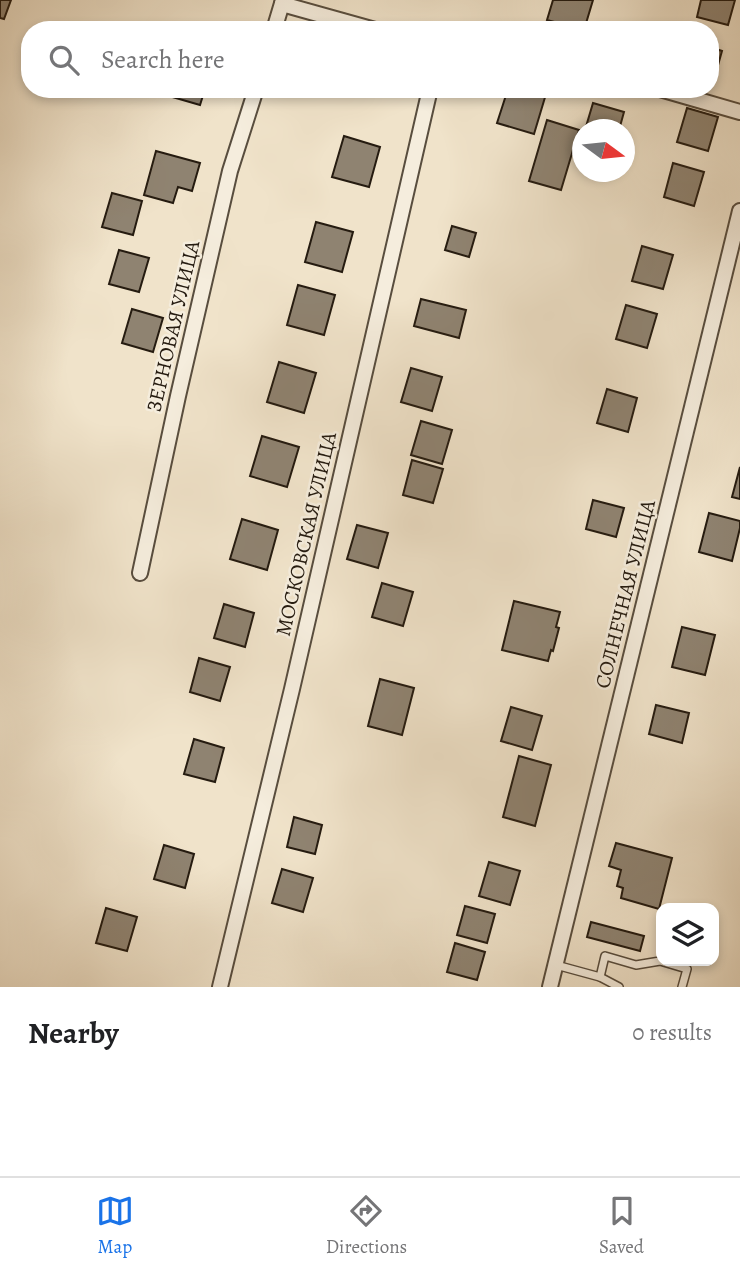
<!DOCTYPE html>
<html lang="en">
<head>
<meta charset="utf-8">
<style>
  body { margin:0; font-family:Alegreya,serif; background:#f6f6f6; color:#202124 }
  .controls { position:absolute; right:21px; bottom:21px; display:grid; overflow:hidden; border-radius:14px; box-shadow:0 4px 10px #0003 }
  .controls button { width:63px; height:63px; display:grid; place-items:center; padding:0; border:0; border-bottom:2px solid #e0e0e0; background:#fff; color:#202124; font:35px sans-serif }
  .compass { position:absolute; left:572px; top:119px; width:63px; height:63px; border-radius:50%; background:#fff; box-shadow:0 4px 10px #0003; rotate:105deg }
  .list { margin:0; padding:0; list-style:none }
  h2 { display:flex; justify-content:space-between; align-items:center; height:91px; margin:0; padding:0 28px; font-size:30px }
  h2 small { font-size:23px; font-weight:400; color:#757577 }
  .icon { flex:none; width:38px; height:38px; fill:none; stroke:currentColor; stroke-width:2; stroke-linecap:round; stroke-linejoin:round }
  .map { position:relative; flex:none; width:740px; height:987px; overflow:hidden }
  .search { position:absolute; background:#fff; box-shadow:0 4px 10px #0003; left:21px; right:21px; top:21px; height:77px; display:flex; align-items:center; gap:18px; box-sizing:border-box; padding:0 24px; border-radius:28px; color:#757577; font-size:26px }
  .sheet { height:189px; background:#fff }
  nav { display:flex; justify-content:space-around; align-items:center; box-sizing:border-box; height:98px; border-top:2px solid #e0e0e0; background:#fff; font-size:19px; color:#757577 }
  nav a { display:grid; justify-items:center; gap:4px }
  nav .on { color:#1a73e8 }
  .map>svg:first-child { display:block }
</style>
</head>
<body>
<div class="map">
<svg width="740" height="987" viewBox="0 0 740 987">
  <rect width="100%" height="100%" fill="#f0e3ca"/>
  <filter id="stains"><feTurbulence type="fractalNoise" baseFrequency=".00286" numOctaves="4"/><feColorMatrix values="0 0 0 0 .2 0 0 0 0 .09 0 0 0 0 .02 0 0 0 .5 -.17"/></filter>
  <radialGradient id="worn" r=".72"><stop offset=".6" stop-color="#630" stop-opacity="0"/><stop offset="1" stop-color="#630" stop-opacity=".3"/></radialGradient>
  <!-- building -->
  <g fill="#8f8371" stroke="#251b10" stroke-width="2">
    <path d="M0,0H11L4,19L0,18Z"/>
    <path d="M553,0H593L584,30L547,20Z"/>
    <path d="M701,0H735L728,25L697,17Z"/>
    <path d="M710,47L722,51L713,83H710Z"/>
    <path d="M171,89H205L200,105L169,96Z"/>
    <path d="M508,89H529L546,94L534,134L497,123Z"/>
    <path d="M593,103L624,112L619,130H585Z"/>
    <path d="M687,108L718,117L708,151L677,142Z"/>
    <path d="M547,120L579,130L561,190L529,181Z"/>
    <path d="M344,136L380,147L369,187L332,177Z"/>
    <path d="M156,151L200,163L192,191L178,187L173,203L144,195Z"/>
    <path d="M673,163L704,172L694,206L664,197Z"/>
    <path d="M112,193L142,201L133,235L102,227Z"/>
    <path d="M316,222L353,232L342,272L305,262Z"/>
    <path d="M452,226L476,233L469,257L445,250Z"/>
    <path d="M642,246L673,255L663,289L632,281Z"/>
    <path d="M119,250L149,258L139,292L109,284Z"/>
    <path d="M298,285L335,295L324,335L287,325Z"/>
    <path d="M421,299L466,310L459,338L414,326Z"/>
    <path d="M626,305L657,314L647,348L616,339Z"/>
    <path d="M132,309L163,318L153,352L122,343Z"/>
    <path d="M279,362L316,373L304,413L267,402Z"/>
    <path d="M411,368L442,377L432,411L401,402Z"/>
    <path d="M607,389L637,398L628,432L597,423Z"/>
    <path d="M421,421L452,430L442,464L411,455Z"/>
    <path d="M262,436L299,447L287,487L250,476Z"/>
    <path d="M412,460L443,469L433,503L403,495Z"/>
    <path d="M740,467V499L732,497Z"/>
    <path d="M593,500L624,508L616,537L586,529Z"/>
    <path d="M709,513L740,521V528L732,561L699,552Z"/>
    <path d="M242,519L278,530L267,570L230,559Z"/>
    <path d="M357,525L388,533L378,568L347,559Z"/>
    <path d="M382,583L413,592L403,626L372,617Z"/>
    <path d="M514,601L560,612L556,627L559,628L553,651L551,650L548,661L502,650Z"/>
    <path d="M224,604L254,613L245,647L214,638Z"/>
    <path d="M682,627L715,635L705,675L672,667Z"/>
    <path d="M199,658L230,667L220,701L190,692Z"/>
    <path d="M380,679L414,688L402,735L368,726Z"/>
    <path d="M656,705L689,713L682,743L649,734Z"/>
    <path d="M511,707L542,716L532,750L501,741Z"/>
    <path d="M194,739L224,748L215,782L184,774Z"/>
    <path d="M519,756L551,765L535,826L503,817Z"/>
    <path d="M294,817L322,825L315,854L287,847Z"/>
    <path d="M616,843L672,858L659,909L621,898L623,888L617,886L621,870L609,866Z"/>
    <path d="M164,845L194,854L185,888L154,879Z"/>
    <path d="M489,862L520,871L510,905L479,896Z"/>
    <path d="M282,869L313,878L303,912L272,903Z"/>
    <path d="M465,906L495,914L487,943L457,935Z"/>
    <path d="M106,908L137,917L127,951L96,943Z"/>
    <path d="M591,922L644,936L640,951L587,937Z"/>
    <path d="M455,943L485,952L477,980L447,972Z"/>
  </g>
  <g fill="none" stroke-linecap="round" stroke-linejoin="round">
    <!-- service casing -->
    <g stroke="#584d3e" stroke-width="10">
      <g id="service">
        <path d="M556,965L600,977L619,987"/>
        <path d="M600,977L605,956L636,965L660,961L687,969L682,987"/>
      </g>
    </g>
    <!-- minor casing -->
    <g stroke="#584d3e" stroke-width="18">
      <g id="minor">
        <path d="M282,4L375,30"/>
        <path d="M274,30L283,0"/>
        <path d="M660,89L740,112"/>
        <path d="M140,573L178,396L230,171L256,89"/>
        <path d="M220,987L292,689L430,89"/>
        <path d="M550,987L740,211"/>
      </g>
    </g>
    <!-- service -->
    <use href="#service" stroke="#f5eddd" stroke-width="7"/>
    <!-- minor -->
    <use href="#minor" stroke="#f5eddd" stroke-width="14"/>
  </g>
  <g text-anchor="middle" dominant-baseline="central" stroke-width="5" stroke-linejoin="round" paint-order="stroke">
    <!-- street labels -->
    <g font-size="21" fill="#251b10" stroke="#f5eddd">
      <text transform="translate(173 326) rotate(-77)">ЗЕРНОВАЯ УЛИЦА</text>
      <text transform="translate(306 534) rotate(-77)">МОСКОВСКАЯ УЛИЦА</text>
      <text transform="translate(625 594) rotate(-76)">СОЛНЕЧНАЯ УЛИЦА</text>
    </g>
  </g>
  <rect width="100%" height="100%" filter="url(#stains)"/>
  <rect width="100%" height="100%" fill="url(#worn)"/>
</svg>
<div class="controls">
<button><svg class="icon" aria-label="layers" viewBox="0 0 24 24"><path d="M12 4l9 5-9 5-9-5zM3 14l9 5 9-5"/></svg></button>
</div>
<svg class="compass" viewBox="-18 -18 36 36"><path d="M0-13l5 13h-10z" fill="#e53935"/><path d="M0 13l5-13h-10z" fill="#757577"/></svg>
<div class="search"><svg class="icon" aria-label="search" viewBox="0 0 24 24"><circle cx="10" cy="10" r="6"/><path d="M15 15l6 6"/></svg>Search here</div>
</div>
<section class="sheet">
<h2>Nearby<small>0 results</small></h2>
<ul class="list">
</ul>
</section>
<nav>
<a class="on"><svg class="icon" aria-label="map" viewBox="0 0 24 24"><path d="M3 6l6-2 6 2 6-2v14l-6 2-6-2-6 2zM9 4v14M15 6v14"/></svg>Map</a>
<a><svg class="icon" aria-label="directions" viewBox="0 0 24 24"><path d="M12 3l9 9-9 9-9-9zM9 14v-3h6M13 9l2 2-2 2"/></svg>Directions</a>
<a><svg class="icon" aria-label="saved" viewBox="0 0 24 24"><path d="M7 4h10v16l-5-4-5 4z"/></svg>Saved</a>
</nav>
</body>
</html>
